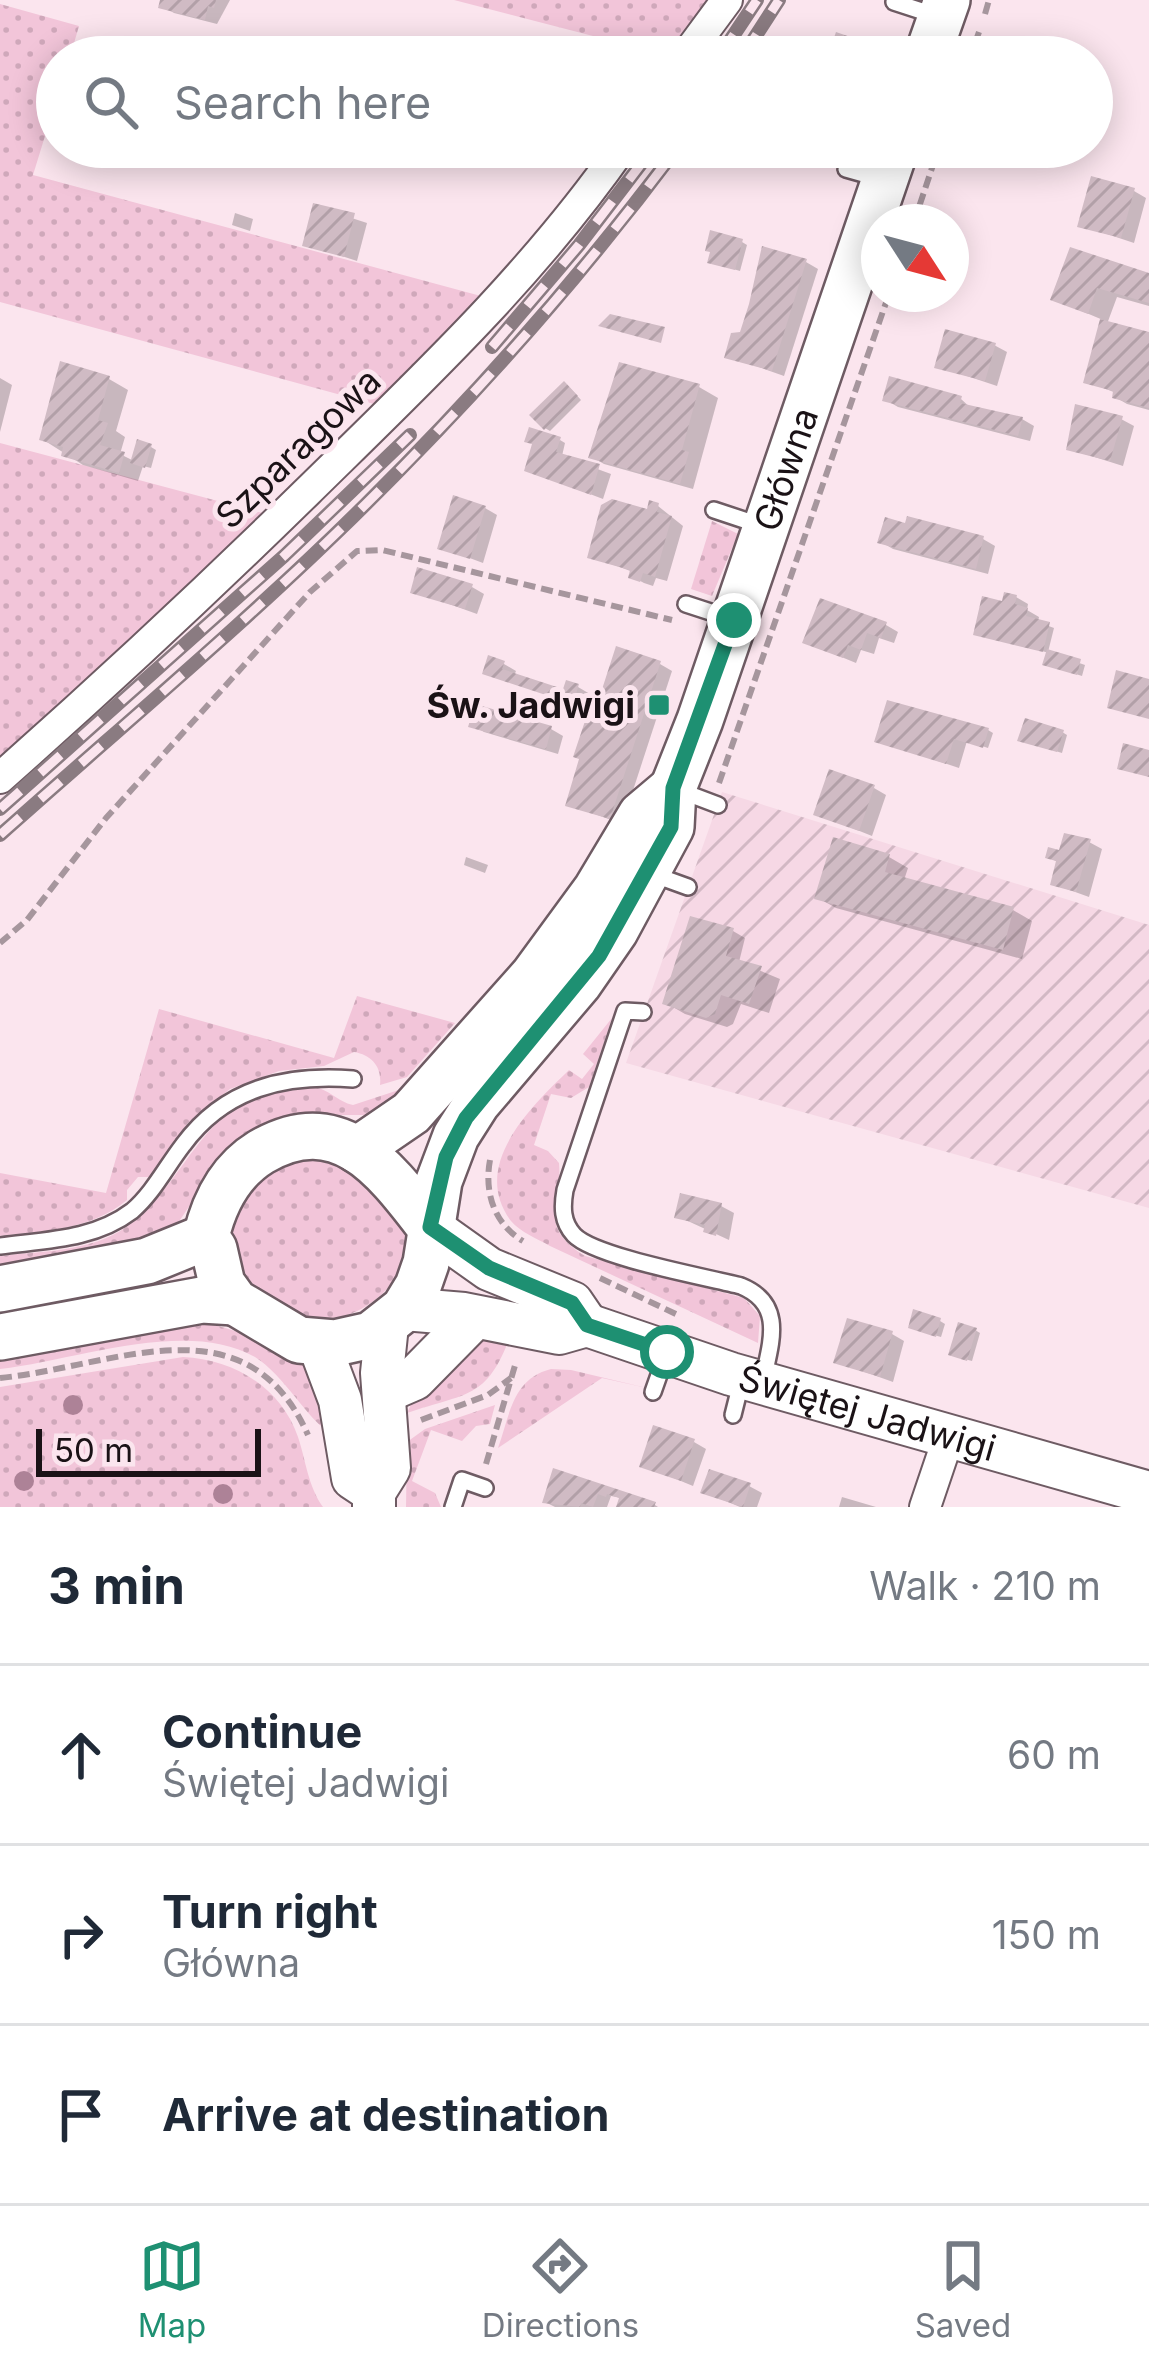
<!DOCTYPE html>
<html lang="en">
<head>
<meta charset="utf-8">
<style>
  body { margin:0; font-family:Inter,sans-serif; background:#f6f6f7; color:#1f2937 }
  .compass { position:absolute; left:861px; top:204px; width:108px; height:108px; border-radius:50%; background:#fff; box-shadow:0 6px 30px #0003; rotate:126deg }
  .scale { position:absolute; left:36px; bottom:30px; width:225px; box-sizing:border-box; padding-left:12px; border:6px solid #1a1216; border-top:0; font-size:33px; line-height:42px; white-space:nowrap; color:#1a1216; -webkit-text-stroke:9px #fbe5ee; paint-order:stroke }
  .stop { position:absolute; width:36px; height:36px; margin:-27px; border:9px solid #1e9072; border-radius:50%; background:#fff }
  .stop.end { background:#1e9072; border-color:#fff; box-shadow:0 3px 12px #0008 }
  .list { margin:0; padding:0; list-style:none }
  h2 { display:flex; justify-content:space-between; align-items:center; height:156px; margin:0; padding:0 48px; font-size:51px }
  h2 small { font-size:39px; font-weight:400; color:#747a83 }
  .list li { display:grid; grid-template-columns:78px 1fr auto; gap:36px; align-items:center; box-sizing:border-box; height:180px; padding:0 48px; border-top:3px solid #e0e1e3 }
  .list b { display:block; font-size:45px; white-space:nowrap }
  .list p { margin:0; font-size:39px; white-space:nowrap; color:#747a83 }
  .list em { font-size:39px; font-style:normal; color:#747a83 }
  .icon { flex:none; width:66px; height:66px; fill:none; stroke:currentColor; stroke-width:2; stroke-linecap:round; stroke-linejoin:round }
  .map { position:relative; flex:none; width:1149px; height:1507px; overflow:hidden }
  .search { position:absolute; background:#fff; box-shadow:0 6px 30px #0003; left:36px; right:36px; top:36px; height:132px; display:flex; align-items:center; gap:30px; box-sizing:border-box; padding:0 42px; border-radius:66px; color:#747a83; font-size:45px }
  .sheet { height:696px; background:#fff }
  nav { display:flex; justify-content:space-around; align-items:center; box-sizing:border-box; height:168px; border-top:3px solid #e0e1e3; background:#fff; font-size:33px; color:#747a83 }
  nav a { display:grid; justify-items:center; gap:6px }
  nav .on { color:#1e9072 }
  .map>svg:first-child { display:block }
</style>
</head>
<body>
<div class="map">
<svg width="1149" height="1507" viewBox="0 0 1149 1507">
  <defs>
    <pattern id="industrial-furrows" width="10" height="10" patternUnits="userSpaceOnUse" patternTransform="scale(3)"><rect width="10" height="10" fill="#f6d8e5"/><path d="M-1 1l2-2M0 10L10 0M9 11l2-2" fill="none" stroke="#d2b8c4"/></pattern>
    <pattern id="green-dots" width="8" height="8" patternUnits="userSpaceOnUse" patternTransform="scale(3)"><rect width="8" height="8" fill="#f2c5d9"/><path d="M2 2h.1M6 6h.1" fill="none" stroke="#cfa8ba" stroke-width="1.8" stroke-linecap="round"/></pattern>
    <pattern id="building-hatch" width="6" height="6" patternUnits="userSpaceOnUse" patternTransform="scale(3)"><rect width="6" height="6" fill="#d0bbc4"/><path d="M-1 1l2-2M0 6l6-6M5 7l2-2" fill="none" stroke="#b2a0a8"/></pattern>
  </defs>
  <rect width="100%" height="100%" fill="#fbe5ee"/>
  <!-- industrial -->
  <path fill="url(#industrial-furrows)" d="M722,792L1149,925V1208L626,1063Z"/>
  <!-- green -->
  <g fill="url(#green-dots)">
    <path d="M454,0H718L674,57Z"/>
    <path d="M0,4L79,26L70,57H57V97L33,175L492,299L385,407L0,302Z"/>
    <path d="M0,443L274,516L0,764Z"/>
    <path d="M712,521L738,534L712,596L691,589Z"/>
    <path d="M357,996L455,1023L407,1077L380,1085C382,1067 372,1055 354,1052L324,1066L279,1071L230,1089L188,1123L149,1177H138L127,1190V1200C91,1230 44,1231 0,1236V1173L106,1193L159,1009L334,1058Z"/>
    <path d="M612,1018L589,1087L571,1098L551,1094L534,1145L548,1151L559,1163C563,1205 535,1224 585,1256L744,1298L760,1316L758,1343L550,1246C538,1239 520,1232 511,1221C469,1165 532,1106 569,1070L582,1079L594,1064L583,1054Z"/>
    <path d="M414,1085L381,1109L365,1115H313L278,1120L255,1130L226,1151L180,1220L153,1240L0,1274V1256C42,1251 91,1252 126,1227C191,1182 207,1079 312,1087C328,1088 338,1102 353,1105Z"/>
    <path d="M326,1159C343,1162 351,1171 363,1183C374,1193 389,1204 397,1216C430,1265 367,1324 317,1319C297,1317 284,1305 268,1295C256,1287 239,1281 232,1266C217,1229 248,1181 280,1166C295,1159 311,1159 326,1159Z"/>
    <path d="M189,1320C224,1324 310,1352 322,1389C326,1401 324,1416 325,1428C312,1424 282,1373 255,1357C187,1318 77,1360 0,1369V1353Z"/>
    <path d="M511,1334C487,1400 468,1392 407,1413L416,1394L481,1338Z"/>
    <path d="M183,1357C233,1359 281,1387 298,1437C306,1461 308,1486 323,1507H0V1387Z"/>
    <path d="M551,1369L571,1370L647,1388L602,1378L498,1448C510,1415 512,1379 551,1369Z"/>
    <path d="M495,1405L490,1424L476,1426L462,1441L431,1430L412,1481L435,1493L441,1507H406L407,1442L425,1429Z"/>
  </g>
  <!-- shadow -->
  <g fill="#0003">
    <path d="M163,0H230L217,24L174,13L162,6Z"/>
    <path d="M282,147H318L320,148L318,157Z"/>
    <path d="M825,147H861L857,160Z"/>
    <path d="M1134,191L1146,198L1134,243L1080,225Z"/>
    <path d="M315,206L367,223L357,261L305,244Z"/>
    <path d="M235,213L253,219L250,231L232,225Z"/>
    <path d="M742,242L747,245L740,271L716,264Z"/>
    <path d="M1072,251L1149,276V306L1117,297L1107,324L1149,335V410L1127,404L1115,397L1116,393L1086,381L1103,320L1053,299Z"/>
    <path d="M806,262L818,269L784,376L728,356Z"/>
    <path d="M994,345L1007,352L997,386L937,366Z"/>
    <path d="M0,378L12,385L0,432Z"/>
    <path d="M109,379L128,390L116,431L125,437L120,454L134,461L151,447L156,450L151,468L143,466L138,481L83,465L42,439Z"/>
    <path d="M699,387L718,398L693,489L604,464L592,457Z"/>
    <path d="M570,388L581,400L550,431L545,428Z"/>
    <path d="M961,399L972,409L1022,419L1034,426L1030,441L898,407L886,400Z"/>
    <path d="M1121,419L1134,426L1123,466L1069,449Z"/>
    <path d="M560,440L565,443L562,456L611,474L603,499L532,472Z"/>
    <path d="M658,506L683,526L667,581L656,578L653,586L644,583L631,576L633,572L590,556Z"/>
    <path d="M485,508L497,515L483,563L440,547Z"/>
    <path d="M983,539L995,546L988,574L893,549L881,542Z"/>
    <path d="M472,587L484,594L477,614L413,591Z"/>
    <path d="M1016,597L1028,604L1027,610L1039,617L1038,622L1054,628L1048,652L1085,665L1082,676L1051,666L1049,653L977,633L1004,604Z"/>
    <path d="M886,625L898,632L894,643L879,638L874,654L861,650L856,663L805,642Z"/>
    <path d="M504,664L516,671L514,676L565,693L568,684L578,687L590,694L586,708L486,672Z"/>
    <path d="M660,664L672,671L622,824L568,804L597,714Z"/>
    <path d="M477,708L551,729L563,736L558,754L484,732L472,725Z"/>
    <path d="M988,730L993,733L988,748L967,741L959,768L878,741Z"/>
    <path d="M1062,732L1067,735L1062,753L1026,742Z"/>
    <path d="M874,788L886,795L872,836L817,814Z"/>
    <path d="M1089,842L1102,849L1089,897L1053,884L1059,863L1049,857Z"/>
    <path d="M466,857L488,865L485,873L464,865Z"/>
    <path d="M889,857L908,868L904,880L1013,910L1032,921L1022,959L836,908L818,898Z"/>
    <path d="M733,931L745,938L739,962L780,979L769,1013L741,1004L733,1024L727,1027L685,1014L666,1003Z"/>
    <path d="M721,1206L734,1213L729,1240L677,1216Z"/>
    <path d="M940,1321L945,1324L941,1337L916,1330Z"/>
    <path d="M975,1330L980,1333L972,1361L957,1357Z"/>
    <path d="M892,1334L904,1341L893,1382L837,1362Z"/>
    <path d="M694,1442L706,1449L693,1486L642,1465Z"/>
    <path d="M555,1472L655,1505L658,1507H619L622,1498L611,1496L607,1507H555L545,1502Z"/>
    <path d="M749,1486L762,1493L757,1507H740L704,1492Z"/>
    <path d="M842,1497L876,1507H839Z"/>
  </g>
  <!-- building -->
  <g fill="url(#building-hatch)">
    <path d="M160,0H216L214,8L208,6L205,20L158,8Z"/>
    <path d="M836,32L879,47L876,57H839L829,52Z"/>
    <path d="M1091,176L1135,188L1121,238L1077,227Z"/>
    <path d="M313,203L355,213L344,257L302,246Z"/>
    <path d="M710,230L743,239L735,270L707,263L710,252L705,251Z"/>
    <path d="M762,246L807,259L772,371L724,358L731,333L740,332L749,304Z"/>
    <path d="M1070,247L1149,273V303L1097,288L1088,314L1050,300Z"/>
    <path d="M610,314L665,327L661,343L598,326Z"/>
    <path d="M1100,319L1149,332V408L1112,398L1113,391L1083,383Z"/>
    <path d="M945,329L996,343L985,381L934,368Z"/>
    <path d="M60,361L110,376L98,420L108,423L100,445L125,452L119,473L61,456L63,447L39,440Z"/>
    <path d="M619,362L700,384L682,450L689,452L680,484L588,458Z"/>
    <path d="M889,376L962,396L960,403L1023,417L1018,436L882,401Z"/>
    <path d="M564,381L578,396L544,430L529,415Z"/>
    <path d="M1075,404L1123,416L1110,461L1066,450Z"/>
    <path d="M529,427L561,437L556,452L600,464L591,495L524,471L532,444L524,442Z"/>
    <path d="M137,439L152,444L145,468L130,463Z"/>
    <path d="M453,495L486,506L470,559L437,549Z"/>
    <path d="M612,499L647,509L649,500L659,503L657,512L672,516L655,577L643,573L640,582L628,578L630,570L587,558L601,505Z"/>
    <path d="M907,516L984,536L976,569L877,543L885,517L905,523Z"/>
    <path d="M417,567L473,584L465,609L410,593Z"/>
    <path d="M1004,592L1017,595L1015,604L1028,608L1026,616L1050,622L1043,652L973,635L982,596L1002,601Z"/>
    <path d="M820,598L887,622L881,638L867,633L861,650L848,645L843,658L802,643Z"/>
    <path d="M616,646L661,661L610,819L565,806L579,759L573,757L589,709L595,711Z"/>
    <path d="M1047,649L1081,659L1077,675L1042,665Z"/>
    <path d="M488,655L505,661L502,669L563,689L566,680L579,684L573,704L482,674Z"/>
    <path d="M1116,670L1149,679V719L1107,708Z"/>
    <path d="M887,700L989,728L983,748L954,739L946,764L874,742Z"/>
    <path d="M475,704L552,726L546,749L468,727Z"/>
    <path d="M1025,718L1064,730L1057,752L1017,741Z"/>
    <path d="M1123,743L1149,750V777L1117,769Z"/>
    <path d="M829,769L875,785L859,831L813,815Z"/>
    <path d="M1064,833L1091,839L1076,892L1050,885L1056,861L1045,858L1048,847L1059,850Z"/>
    <path d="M833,837L890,854L885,872L1014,907L1003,950L814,899Z"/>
    <path d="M690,916L734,928L726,956L762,966L749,1004L721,995L715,1014L706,1018L662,1004Z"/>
    <path d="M680,1193L722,1203L716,1236L703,1232L705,1225L674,1218Z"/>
    <path d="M913,1309L941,1318L936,1337L908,1328Z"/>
    <path d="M847,1318L893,1331L880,1377L833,1363Z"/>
    <path d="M958,1322L977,1328L967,1361L948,1355Z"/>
    <path d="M653,1425L695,1439L681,1481L639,1467Z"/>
    <path d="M553,1468L656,1502L654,1507H616L619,1498L607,1494L606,1497L598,1494L593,1507L581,1503L580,1507L542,1503Z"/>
    <path d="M709,1469L751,1483L743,1507L700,1493Z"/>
  </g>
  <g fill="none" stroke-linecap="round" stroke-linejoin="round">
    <!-- lane casing -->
    <g stroke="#6e5b63" stroke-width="20">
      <g id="lane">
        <path d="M894,2L937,16"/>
        <path d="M846,169L878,178"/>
        <path d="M714,510L762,526"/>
        <path d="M686,604L729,618"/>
        <path d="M681,791L718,805"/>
        <path d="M652,874L688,887"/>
        <path d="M643,1012L625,1011L565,1190C562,1207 562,1222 574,1235C595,1257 706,1277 741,1286C785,1304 771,1342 763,1380"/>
        <path d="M0,1246C45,1240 94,1240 132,1211C153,1193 166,1167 183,1145C225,1088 285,1074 353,1079"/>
        <path d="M653,1392L666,1355"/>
        <path d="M733,1415L741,1383"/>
        <path d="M453,1507L462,1480L485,1488"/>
      </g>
    </g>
    <!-- street casing -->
    <g stroke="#6e5b63" stroke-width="34">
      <g id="street">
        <path d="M685,57L727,0"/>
        <path d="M0,778C105,685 208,589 308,491C419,382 532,276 622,147"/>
        <path d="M925,1507L949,1436"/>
      </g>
    </g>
    <!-- secondary casing -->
    <g stroke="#6e5b63" stroke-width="46">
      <g id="secondary">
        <path d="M430,1227L489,1269L572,1303L587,1325"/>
        <path id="s1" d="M404,1309L464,1314L559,1333L587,1325L731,1374L1149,1493"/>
        <path d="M319,1344L340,1400L353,1478L374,1492"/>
        <path d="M384,1392L414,1379L475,1317"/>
        <path d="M374,1507V1492L389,1468L382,1373L387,1325"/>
      </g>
    </g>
    <!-- primary casing -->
    <g stroke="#6e5b63" stroke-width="50">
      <g id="primary">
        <path d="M927,57L947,0"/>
        <path d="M357,1150L411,1113L533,976L596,890L641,815L673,788"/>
        <path id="s2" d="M430,1227C386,1170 340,1106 261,1152C230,1171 214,1203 206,1237L214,1249L222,1284L235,1302L299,1340L335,1343L371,1335L404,1309L418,1286L426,1263L439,1181L456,1136L477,1103L579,983L615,931L671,827L673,788L700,720L896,147"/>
        <path d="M0,1289L147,1261L206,1237"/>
        <path d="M0,1337L202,1300L235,1302"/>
      </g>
    </g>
    <!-- path -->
    <g stroke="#a6969d" stroke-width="6" stroke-dasharray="12 6" stroke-linecap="butt">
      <path d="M985,14L989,0"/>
      <path d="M970,57L979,32"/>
      <path d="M914,222L939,147"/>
      <path d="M719,783L889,294"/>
      <path d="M0,943L27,920L106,818L310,592L357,551L382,550L672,620"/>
      <path d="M490,1160C484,1192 494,1224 523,1241"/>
      <path d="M600,1278L680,1316"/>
      <path d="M0,1378C113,1367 246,1296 308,1435"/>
      <path d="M421,1420L488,1395L511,1378"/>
      <path d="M486,1464L516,1362"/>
    </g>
    <!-- lane -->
    <use href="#lane" stroke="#fff" stroke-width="15"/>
    <!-- street -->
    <use href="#street" stroke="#fff" stroke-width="30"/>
    <!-- secondary -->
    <use href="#secondary" stroke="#fff" stroke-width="42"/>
    <!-- primary -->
    <use href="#primary" stroke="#fff" stroke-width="45"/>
    <!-- rail casing -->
    <g stroke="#8a7b81" stroke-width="14">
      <g id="rail">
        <path d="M719,57L757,0"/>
        <path d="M742,57L779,0"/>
        <path d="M492,347L579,245L654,147"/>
        <path d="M0,809L284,556L410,435"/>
        <path d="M0,835C122,726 249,620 366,504C479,392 583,274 678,147"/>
      </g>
    </g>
    <!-- rail -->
    <use href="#rail" stroke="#fbe5ee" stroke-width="9" stroke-dasharray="27" stroke-linecap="butt"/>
  </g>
  <!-- trees -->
  <g fill="#ad8297">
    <circle cx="73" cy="1405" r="10"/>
    <circle cx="63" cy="1451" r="10"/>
    <circle cx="24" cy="1481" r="10"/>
    <circle cx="223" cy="1494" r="10"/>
  </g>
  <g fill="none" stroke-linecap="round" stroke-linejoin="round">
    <!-- route -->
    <path stroke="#1e9072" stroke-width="15" d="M667,1352L587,1325L572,1303L489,1268L430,1227L446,1157L466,1118L599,956L671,827L673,788L734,620"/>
  </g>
  <!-- markers -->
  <rect fill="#1e9072" stroke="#fbe5ee" stroke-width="4.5" x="647" y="693" width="24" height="24" rx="6"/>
  <g text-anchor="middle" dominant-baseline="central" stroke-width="10" stroke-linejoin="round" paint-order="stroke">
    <!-- street labels -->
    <g font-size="36" fill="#1a1216" stroke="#fbe5ee">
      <text transform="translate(298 448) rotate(-44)">Szparagowa</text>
      <text stroke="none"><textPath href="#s2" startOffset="1512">Główna</textPath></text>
      <text stroke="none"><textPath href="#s1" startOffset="480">Świętej Jadwigi</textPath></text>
    </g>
    <!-- poi labels -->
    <g font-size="36" font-weight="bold" fill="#1a1216" stroke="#fbe5ee" text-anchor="end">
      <text x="635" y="705">Św. Jadwigi</text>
    </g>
  </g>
</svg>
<svg class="compass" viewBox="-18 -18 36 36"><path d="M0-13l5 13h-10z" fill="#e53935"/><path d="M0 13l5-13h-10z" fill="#747a83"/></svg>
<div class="scale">50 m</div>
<div class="stop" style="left:667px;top:1352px"></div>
<div class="stop end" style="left:734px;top:620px"></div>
<div class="search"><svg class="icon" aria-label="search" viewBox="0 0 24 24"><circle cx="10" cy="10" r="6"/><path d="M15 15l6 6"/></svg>Search here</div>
</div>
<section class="sheet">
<h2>3 min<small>Walk · 210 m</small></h2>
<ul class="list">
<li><svg class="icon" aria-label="ahead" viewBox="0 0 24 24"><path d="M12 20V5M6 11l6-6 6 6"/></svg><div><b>Continue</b><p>Świętej Jadwigi</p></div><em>60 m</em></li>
<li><svg class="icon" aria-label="right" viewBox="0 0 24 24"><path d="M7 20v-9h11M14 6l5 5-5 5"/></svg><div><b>Turn right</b><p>Główna</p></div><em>150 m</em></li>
<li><svg class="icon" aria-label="arrive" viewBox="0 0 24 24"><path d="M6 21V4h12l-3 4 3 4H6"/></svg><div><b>Arrive at destination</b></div></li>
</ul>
</section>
<nav>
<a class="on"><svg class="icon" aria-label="map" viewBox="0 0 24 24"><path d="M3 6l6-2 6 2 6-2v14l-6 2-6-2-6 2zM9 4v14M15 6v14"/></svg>Map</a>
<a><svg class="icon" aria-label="directions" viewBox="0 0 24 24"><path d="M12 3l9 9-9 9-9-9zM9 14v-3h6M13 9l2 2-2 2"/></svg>Directions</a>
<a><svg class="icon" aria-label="saved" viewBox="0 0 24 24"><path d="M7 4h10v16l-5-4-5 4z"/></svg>Saved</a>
</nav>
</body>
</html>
